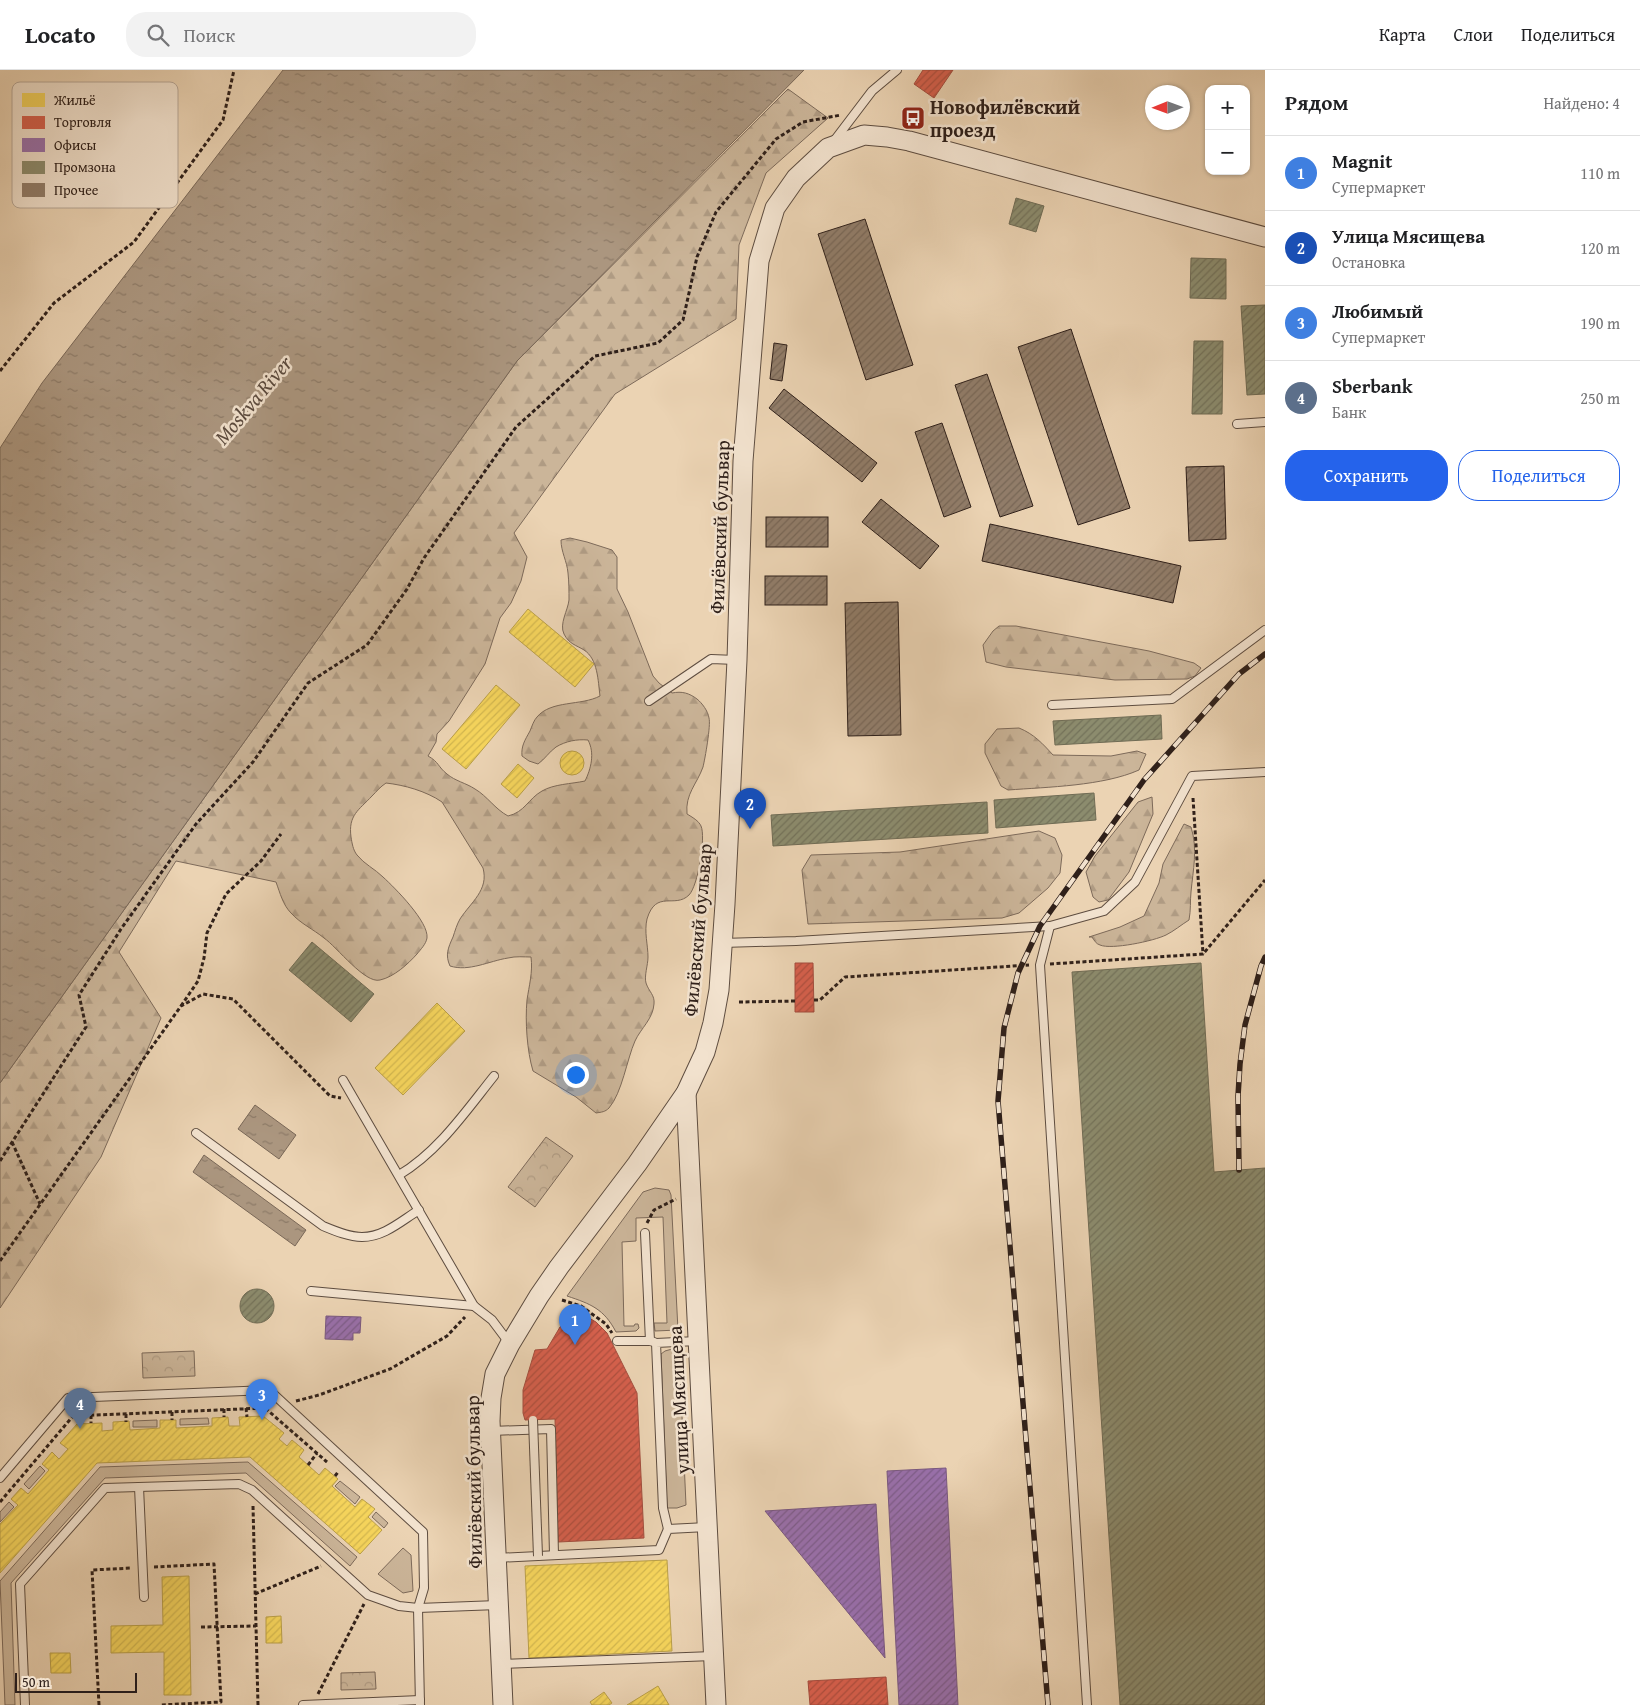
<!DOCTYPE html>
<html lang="ru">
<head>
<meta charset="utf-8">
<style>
  body { margin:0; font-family:"Gentium Book Plus",serif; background:#f2f2f2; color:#202124 }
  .controls { position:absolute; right:15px; top:15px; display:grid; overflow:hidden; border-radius:10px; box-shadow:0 1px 4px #0004 }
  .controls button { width:45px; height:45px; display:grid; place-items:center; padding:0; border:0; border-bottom:1px solid #e0e0e0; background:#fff; color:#202124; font:25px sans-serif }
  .compass { position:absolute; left:1145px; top:15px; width:45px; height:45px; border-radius:50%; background:#fff; box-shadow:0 1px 4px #0004; rotate:269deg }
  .scale { position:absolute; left:15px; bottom:12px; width:122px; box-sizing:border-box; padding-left:5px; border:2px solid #2f201a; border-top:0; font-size:14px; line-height:18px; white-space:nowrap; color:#2f201a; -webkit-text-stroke:4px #f2e2ce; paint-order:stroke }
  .you { position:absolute; left:575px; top:1004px; width:18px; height:18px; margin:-12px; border:4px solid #fff; border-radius:50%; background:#1a73e8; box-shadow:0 0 0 8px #1a73e833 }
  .badge { display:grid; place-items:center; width:32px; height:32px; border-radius:50%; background:#2563eb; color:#fff; font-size:16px; font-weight:700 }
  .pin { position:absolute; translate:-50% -41px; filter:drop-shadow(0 1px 2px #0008) }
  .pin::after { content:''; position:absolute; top:26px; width:18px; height:15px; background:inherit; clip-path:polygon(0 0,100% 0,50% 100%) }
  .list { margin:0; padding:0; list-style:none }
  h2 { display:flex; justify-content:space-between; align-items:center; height:65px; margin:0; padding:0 20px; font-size:21px }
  h2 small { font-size:16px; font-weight:400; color:#757577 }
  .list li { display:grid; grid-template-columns:32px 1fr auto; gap:15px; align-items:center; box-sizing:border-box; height:75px; padding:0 20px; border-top:1px solid #e0e0e0 }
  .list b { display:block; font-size:19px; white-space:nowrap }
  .list p { margin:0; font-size:16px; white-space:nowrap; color:#757577 }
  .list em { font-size:16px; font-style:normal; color:#757577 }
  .actions { display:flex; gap:10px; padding:15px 20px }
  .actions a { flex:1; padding:11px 0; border:1px solid #2563eb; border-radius:20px; text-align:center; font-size:18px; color:#2563eb }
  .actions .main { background:#2563eb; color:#fff }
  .icon { flex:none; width:28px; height:28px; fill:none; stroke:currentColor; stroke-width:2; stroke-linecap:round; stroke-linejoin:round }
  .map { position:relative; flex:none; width:1265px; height:1635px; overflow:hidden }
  header { display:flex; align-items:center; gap:30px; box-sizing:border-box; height:70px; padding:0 25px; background:#fff; border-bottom:1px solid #e0e0e0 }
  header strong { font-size:24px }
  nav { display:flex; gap:28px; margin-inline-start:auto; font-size:18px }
  .search { width:350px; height:45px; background:#f2f2f2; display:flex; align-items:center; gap:12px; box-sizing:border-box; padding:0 18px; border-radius:20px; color:#757577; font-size:19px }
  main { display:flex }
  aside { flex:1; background:#fff }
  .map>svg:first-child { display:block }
</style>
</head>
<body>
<header>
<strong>Locato</strong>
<div class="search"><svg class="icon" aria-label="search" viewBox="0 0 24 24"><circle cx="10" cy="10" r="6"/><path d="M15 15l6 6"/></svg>Поиск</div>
<nav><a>Карта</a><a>Слои</a><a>Поделиться</a></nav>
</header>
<main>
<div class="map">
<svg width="1265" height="1635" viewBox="0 0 1265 1635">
  <defs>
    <pattern id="forest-firs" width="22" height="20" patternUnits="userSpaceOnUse" patternTransform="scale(1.25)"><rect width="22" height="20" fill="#cbb599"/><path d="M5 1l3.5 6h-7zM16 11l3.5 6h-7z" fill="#af9b83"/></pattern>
    <pattern id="park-crowns" width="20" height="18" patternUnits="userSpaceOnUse" patternTransform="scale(1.25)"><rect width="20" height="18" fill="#cbb599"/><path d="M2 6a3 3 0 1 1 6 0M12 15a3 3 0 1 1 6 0" fill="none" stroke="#af9b83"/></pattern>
    <pattern id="water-ripples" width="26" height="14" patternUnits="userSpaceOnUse" patternTransform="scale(1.25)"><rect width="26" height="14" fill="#ab967f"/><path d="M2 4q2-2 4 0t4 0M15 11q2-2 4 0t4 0" fill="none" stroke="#8c7a67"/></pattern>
    <pattern id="homes-hatch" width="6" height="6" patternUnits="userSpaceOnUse" patternTransform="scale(1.25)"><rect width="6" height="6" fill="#f6d55c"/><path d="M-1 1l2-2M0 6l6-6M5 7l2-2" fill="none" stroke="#d3b74f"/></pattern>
    <pattern id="shops-hatch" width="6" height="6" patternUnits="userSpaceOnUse" patternTransform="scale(1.25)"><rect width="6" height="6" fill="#d6604d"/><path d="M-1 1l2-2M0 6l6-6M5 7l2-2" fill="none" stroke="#ae4f3f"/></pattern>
    <pattern id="offices-hatch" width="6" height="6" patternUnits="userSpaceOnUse" patternTransform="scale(1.25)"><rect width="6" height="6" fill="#9970ab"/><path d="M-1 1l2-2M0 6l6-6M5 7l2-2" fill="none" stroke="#7d5c8a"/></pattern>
    <pattern id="industry-hatch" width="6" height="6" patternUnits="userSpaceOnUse" patternTransform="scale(1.25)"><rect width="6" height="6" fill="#8c8c6e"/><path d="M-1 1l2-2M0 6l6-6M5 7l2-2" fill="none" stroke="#73725a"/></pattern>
    <pattern id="building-hatch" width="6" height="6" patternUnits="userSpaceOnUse" patternTransform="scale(1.25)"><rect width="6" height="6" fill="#917d6a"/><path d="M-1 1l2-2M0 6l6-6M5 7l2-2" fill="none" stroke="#776656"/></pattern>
  </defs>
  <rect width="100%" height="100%" fill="#ebd3b3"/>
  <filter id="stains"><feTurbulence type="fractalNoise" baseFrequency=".004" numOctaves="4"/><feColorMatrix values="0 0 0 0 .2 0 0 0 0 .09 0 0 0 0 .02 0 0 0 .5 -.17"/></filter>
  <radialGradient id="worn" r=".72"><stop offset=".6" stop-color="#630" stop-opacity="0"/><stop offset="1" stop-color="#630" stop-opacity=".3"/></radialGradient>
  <!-- grass -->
  <g fill="#cbb599" stroke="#7d6a5a">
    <path d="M655,1118L669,1120L671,1125L678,1260L655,1261L654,1253H667L663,1147L636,1148V1171L622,1172L624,1256H634L635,1254H638L639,1258L636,1261L616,1262C604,1239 591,1234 567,1226L643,1122Z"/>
    <path d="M672,1279L679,1280L686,1435L677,1438H667L661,1284L665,1281Z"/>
    <path d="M208,1348L209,1354L180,1355V1349Z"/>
    <path d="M157,1350V1357H133V1351Z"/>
    <path d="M248,1392L357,1487L350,1496L246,1403L105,1408L11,1513L15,1635H5L0,1511L100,1397Z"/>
    <path d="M40,1396L45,1401L29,1419L24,1414Z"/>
    <path d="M340,1411L360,1427L355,1434L335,1416Z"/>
    <path d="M9,1432L14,1437L0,1452V1442Z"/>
    <path d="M376,1442L388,1453L384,1458L372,1447Z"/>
    <path d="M403,1478L411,1485L413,1521L403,1523L378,1504Z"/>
  </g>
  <!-- forest -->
  <g fill="url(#forest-firs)" stroke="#7d6a5a">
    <path d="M788,19L828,48L766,103L739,175L736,249L615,324L514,463L527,487L521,511L511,533L500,548L485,594L449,651L437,664L436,672L428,686C439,692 438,697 447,704C455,711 466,713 475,719C487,726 495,739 508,746C525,742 528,729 542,721C554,714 571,714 585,711C591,699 595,683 588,670C577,669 566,671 556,677C549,682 545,689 538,694L529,691L522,686C521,676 525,670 530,661C532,656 534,650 537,647C551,630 581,636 600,626C598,611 598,589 584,580C576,575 569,574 564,564C559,554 568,540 569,530C569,522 569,512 568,503C567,491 561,482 561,470L570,468L587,472L612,480L617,487V519L628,542L653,606L659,613L672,623C682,621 689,623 697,629C702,633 708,641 709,648C711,655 705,689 703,697C697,714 685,724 687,744C692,747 699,751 701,756C706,767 698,816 689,825C675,839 656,819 647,849C644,862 648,875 648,887C648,895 644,906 646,913C649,922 655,925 654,934C653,949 641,958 635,971C627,989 622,1023 609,1038C605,1042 602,1042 596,1043L576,1027L533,1001C527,981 525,951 527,930C529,916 533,902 531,887C524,887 516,886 508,888C489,891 469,902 450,896C445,885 448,878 453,867C455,861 457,854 460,849C471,832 489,820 483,798L442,732C426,721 404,715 386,713C380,717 377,721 372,726C359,740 348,745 351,767C352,773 353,780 357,785C364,794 375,799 383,807C395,818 429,852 427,868C426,874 421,879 417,884C408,894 394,907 380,910C365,914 337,877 324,868C313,859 301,854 291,843C283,835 280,823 276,812L176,791L119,882L161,948L101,1087L0,1238V1013L517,291Z"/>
    <path d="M999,556H1016L1149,581L1194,593L1201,598L1195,606L1187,609L1115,610L1006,597L986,592L983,575L993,561Z"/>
    <path d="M1019,658C1034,664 1043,674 1053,685L1111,686L1137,681L1146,684L1139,700C1103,716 1048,717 1008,720L1001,716L985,683V674L997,659Z"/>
    <path d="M1152,727L1153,744L1129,802L1108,830L1099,832L1093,827L1086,802L1095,786L1138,732Z"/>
    <path d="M1184,754L1191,757C1198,779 1193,800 1191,822C1190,831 1191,840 1189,850C1181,855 1174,861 1166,865C1154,871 1111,880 1100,875C1096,874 1094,870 1092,867H1089L1120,857L1144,846L1159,813L1163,794Z"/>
    <path d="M1039,761L1055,768L1062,785L1060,803L1048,818L1019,843L1002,848L808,854L802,800L811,785L900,782Z"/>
  </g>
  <!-- park -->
  <g fill="url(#park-crowns)" stroke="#7d6a5a">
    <path d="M546,1067L573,1086L535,1137L508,1117Z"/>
    <path d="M194,1281L195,1306L143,1308L142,1283Z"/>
    <path d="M375,1602L376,1619L341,1620V1603Z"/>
  </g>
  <!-- water -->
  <g fill="url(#water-ripples)" stroke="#796757">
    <path d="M283,0H804L517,291L0,1013V378L42,313Z"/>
    <path d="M255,1035L296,1065L279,1089L238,1059Z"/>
    <path d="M204,1085L306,1160L295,1176L193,1102Z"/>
  </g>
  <!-- homes -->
  <g fill="url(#homes-hatch)" stroke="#ba9f48">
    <path d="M528,539L594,594L575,617L509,562Z"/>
    <path d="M496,615L520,635L466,699L442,679Z"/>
    <circle cx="572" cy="693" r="12"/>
    <path d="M518,694L534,708L517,728L501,714Z"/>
    <path d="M437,933L465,961L403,1025L375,998Z"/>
    <path d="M263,1346L284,1363L279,1369L287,1376L292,1370L304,1380L299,1387L319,1405L325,1398L338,1409L332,1416L355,1437L362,1429L375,1439L368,1447L382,1460L360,1484L250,1387L97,1393L0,1503V1454L18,1435L11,1429L21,1418L28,1424L49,1400L42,1394L52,1382L59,1389L68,1379L60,1373L77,1354L102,1353V1361L113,1360V1352L129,1351L130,1360L160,1358V1350H176V1358L212,1356V1348L228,1347L229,1356H240L239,1347Z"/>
    <path d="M667,1490L672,1581L529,1588L525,1496Z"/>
    <path d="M189,1506L191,1625H164V1582L111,1583V1556L163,1555L162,1507Z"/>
    <path d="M281,1546L282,1573H266V1547Z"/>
    <path d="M50,1583H70L71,1603H51Z"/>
    <path d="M658,1616L669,1635H627Z"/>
    <path d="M604,1622L612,1633L609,1635H592L590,1632Z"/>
  </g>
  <!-- shops -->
  <g fill="url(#shops-hatch)" stroke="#a44d3e">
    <path d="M923,0H953L934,28L914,14Z"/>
    <path d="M795,893H813L814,942H795Z"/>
    <path d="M580,1246L589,1248L596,1252L607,1263L637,1323L644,1468L558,1472L555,1349L525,1350L523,1343V1320L535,1280L547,1279L560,1257L572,1247Z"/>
    <path d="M886,1607L888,1635H810L808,1611Z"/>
  </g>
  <!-- offices -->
  <g fill="url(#offices-hatch)" stroke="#795880">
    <path d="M326,1246L361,1247L360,1263H353V1270L325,1269Z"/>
    <path d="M946,1398L958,1635H899L887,1401Z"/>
    <path d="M876,1434L885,1588L765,1441Z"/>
  </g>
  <!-- industry -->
  <g fill="url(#industry-hatch)" stroke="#706c55">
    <path d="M1016,128L1044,136L1036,162L1009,154Z"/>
    <path d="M1191,188L1226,189V229L1190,228Z"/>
    <path d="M1265,235V324L1247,325L1241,236Z"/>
    <path d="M1194,271H1223L1222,344H1192Z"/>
    <path d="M1161,645L1162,669L1055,675L1053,651Z"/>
    <path d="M1094,723L1096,750L996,758L994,730Z"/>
    <path d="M987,732L988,763L773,776L771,745Z"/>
    <path d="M312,872L374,924L351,952L289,900Z"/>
    <path d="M1201,893L1214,1102L1265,1098V1635H1120L1072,902Z"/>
    <circle cx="257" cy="1236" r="17"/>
  </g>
  <!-- building -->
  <g fill="url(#building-hatch)" stroke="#2f201a">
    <path d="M865,149L913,295L866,310L818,164Z"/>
    <path d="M1071,259L1130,438L1078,455L1018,277Z"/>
    <path d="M774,273L787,275L782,311L770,309Z"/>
    <path d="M987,304L1033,436L1000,447L955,315Z"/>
    <path d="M784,319L877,393L862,412L769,338Z"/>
    <path d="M942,353L971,437L944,447L915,362Z"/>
    <path d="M1224,396L1226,469L1189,471L1186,397Z"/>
    <path d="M881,429L939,476L920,499L862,452Z"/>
    <rect x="766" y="447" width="62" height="30"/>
    <path d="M990,454L1181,496L1173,533L982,491Z"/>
    <rect x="765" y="506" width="62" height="29"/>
    <path d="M898,532L901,665L848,666L845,533Z"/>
  </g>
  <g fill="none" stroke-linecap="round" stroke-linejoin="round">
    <!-- service casing -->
    <g stroke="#5e4d40" stroke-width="10">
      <g id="service">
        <path d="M834,71L872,21L897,0"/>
        <path d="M1237,354L1265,352"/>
        <path d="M649,631L711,589L736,590"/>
        <path d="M1052,635L1172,629L1265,560"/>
        <path d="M1050,856L1040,895L1087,1635"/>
        <path d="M722,873L796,871L1050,856L1104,841L1135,812L1192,706L1265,702"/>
        <path d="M343,1010L474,1236L492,1250L510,1274"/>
        <path d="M196,1063L323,1156C335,1161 349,1167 362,1167C384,1167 401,1151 419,1140"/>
        <path d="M399,1105C438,1082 466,1041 494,1006"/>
        <path d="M645,1163L650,1271"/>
        <path d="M311,1221L474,1236"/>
        <path d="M617,1271H650L654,1272"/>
        <path d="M491,1361L551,1359L554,1485"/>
        <path d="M0,1408L68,1328L269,1320L423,1462L424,1518L418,1538L420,1635"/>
        <path d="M139,1417L144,1527"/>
        <path d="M668,1459L663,1438L656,1273L697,1271"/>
        <path d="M496,1488L659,1480L668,1459L707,1457"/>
        <path d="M501,1594L713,1586"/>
        <path d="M25,1635L20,1514L105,1418L239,1414L252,1420L368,1525L399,1536L418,1538L498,1535"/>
        <path d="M303,1635L420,1630"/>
      </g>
    </g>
    <!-- tertiary casing -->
    <g stroke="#5e4d40" stroke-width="21">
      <g id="tertiary">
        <path d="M686,1023L716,1635"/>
        <path d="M503,1635L490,1351L491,1328L495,1304L510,1274L539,1226L559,1197L637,1094L686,1023L705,982L713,953L719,920L725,834L737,590L743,391L759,191L775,138L796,108L828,78L864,65L887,67L909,71L1265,167"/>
      </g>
    </g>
    <!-- path -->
    <g stroke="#2f201a" stroke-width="3" stroke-dasharray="4 2.5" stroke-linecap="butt">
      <path d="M0,301L54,233L134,172L223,50L234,0"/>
      <path d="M1193,728L1203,884"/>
      <path d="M1050,894L1203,884L1265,810"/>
      <path d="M814,930H820L845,907L1029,895"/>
      <path d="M739,932L796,931"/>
      <path d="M181,936L198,911L204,888L207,863L226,824L261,791L281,764"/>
      <path d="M12,1072L40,1134"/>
      <path d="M0,1091L86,957L79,925L121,859L196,754L253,692L308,613L367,575L407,519L424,488L516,357L595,286L658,273L683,250L697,187L716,142L776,69L803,52L841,45"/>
      <path d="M647,1153L654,1140L676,1129"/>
      <path d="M0,1191L181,936L203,924L233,929L330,1026L341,1028"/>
      <path d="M562,1230L581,1236L606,1254L612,1263"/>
      <path d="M296,1331L319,1325L390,1299L447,1266L465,1247"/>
      <path d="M246,1338L247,1347"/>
      <path d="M224,1339V1347"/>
      <path d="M172,1342V1350"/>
      <path d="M126,1344V1352"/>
      <path d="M91,1345V1353"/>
      <path d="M308,1395L317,1383"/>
      <path d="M335,1406L338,1402"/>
      <path d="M0,1432L73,1346L265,1338L327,1392"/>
      <path d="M253,1436L258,1635"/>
      <path d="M154,1497L214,1494L221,1632L160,1635"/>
      <path d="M255,1524L321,1496"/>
      <path d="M201,1557L256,1556"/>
      <path d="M318,1624L364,1534"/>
      <path d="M99,1635L92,1500L132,1498"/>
    </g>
    <!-- service -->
    <use href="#service" stroke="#f2e2ce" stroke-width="8"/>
    <!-- tertiary -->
    <use href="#tertiary" stroke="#f2e2ce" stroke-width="19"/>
    <!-- rail casing -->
    <g stroke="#2f201a" stroke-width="5.5">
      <g id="rail">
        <path d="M1239,1100L1238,1026L1240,994L1245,955L1261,896L1265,887"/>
        <path d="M1048,1635L998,1031L1004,958L1018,903L1040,856L1144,710L1239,604L1265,584"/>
      </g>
    </g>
    <!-- rail -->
    <use href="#rail" stroke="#f2e2ce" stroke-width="4" stroke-dasharray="11" stroke-linecap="butt"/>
    <!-- service-bridge casing -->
    <g stroke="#5e4d40" stroke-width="10" stroke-linecap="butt">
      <path id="service-bridge" d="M533,1350L538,1486"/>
    </g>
    <!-- service-bridge -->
    <use href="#service-bridge" stroke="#f2e2ce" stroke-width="8"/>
  </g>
  <!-- icons -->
  <defs>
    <g id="bus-square" transform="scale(1.25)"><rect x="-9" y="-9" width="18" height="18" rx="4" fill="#8f2418" stroke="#f2e2ce"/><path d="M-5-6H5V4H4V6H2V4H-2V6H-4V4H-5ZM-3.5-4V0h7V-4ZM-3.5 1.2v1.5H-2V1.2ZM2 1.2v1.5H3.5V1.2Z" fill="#fff"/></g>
  </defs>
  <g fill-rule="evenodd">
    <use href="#bus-square" x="913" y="48"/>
  </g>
  <g text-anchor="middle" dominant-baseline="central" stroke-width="5" stroke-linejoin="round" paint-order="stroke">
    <!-- poi labels -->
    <g font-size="20" font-weight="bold" fill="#2f201a" stroke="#f2e2ce" text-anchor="start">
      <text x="930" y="36">Новофилёвский<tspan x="930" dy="23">проезд</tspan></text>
    </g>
    <!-- street labels -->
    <g font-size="20" fill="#2f201a" stroke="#f2e2ce">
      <text transform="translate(719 457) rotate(-88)">Филёвский бульвар</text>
      <text transform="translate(697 860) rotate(-85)">Филёвский бульвар</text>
      <text transform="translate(678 1330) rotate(-93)">улица Мясищева</text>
      <text transform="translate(473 1412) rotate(-91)">Филёвский бульвар</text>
    </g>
    <!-- water labels -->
    <g font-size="21" font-style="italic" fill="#5a493d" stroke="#f2e2ce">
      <text transform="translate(253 330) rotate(-50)">Moskva River</text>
    </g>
  </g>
  <!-- legend -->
  <rect x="12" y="12" width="166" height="126" rx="8" fill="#f2e2ce" stroke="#b8a898" stroke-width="1"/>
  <rect x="22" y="23" width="23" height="14" fill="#f6d55c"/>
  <rect x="22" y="46" width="23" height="13" fill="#d6604d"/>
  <rect x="22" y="68" width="23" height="14" fill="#9970ab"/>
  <rect x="22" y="91" width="23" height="13" fill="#8c8c6e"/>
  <rect x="22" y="113" width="23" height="14" fill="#917d6a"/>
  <g font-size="14" fill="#2f201a">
    <text x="54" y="35">Жильё</text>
    <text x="54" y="57">Торговля</text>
    <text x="54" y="80">Офисы</text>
    <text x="54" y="102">Промзона</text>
    <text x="54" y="125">Прочее</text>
  </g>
  <rect width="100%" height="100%" filter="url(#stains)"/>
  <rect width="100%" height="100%" fill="url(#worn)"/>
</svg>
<div class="controls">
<button>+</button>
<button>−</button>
</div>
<svg class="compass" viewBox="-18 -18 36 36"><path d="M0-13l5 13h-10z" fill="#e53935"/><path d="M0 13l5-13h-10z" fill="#757577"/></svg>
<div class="scale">50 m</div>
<div class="you"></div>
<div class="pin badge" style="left:575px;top:1275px;background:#3f7fe0">1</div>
<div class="pin badge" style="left:750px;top:759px;background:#1a4fb4">2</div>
<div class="pin badge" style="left:262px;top:1350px;background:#3f7fe0">3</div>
<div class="pin badge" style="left:80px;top:1359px;background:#5c6f8a">4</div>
</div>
<aside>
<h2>Рядом<small>Найдено: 4</small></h2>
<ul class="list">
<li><span class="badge" style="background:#3f7fe0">1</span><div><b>Magnit</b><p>Супермаркет</p></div><em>110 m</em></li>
<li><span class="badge" style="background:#1a4fb4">2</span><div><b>Улица Мясищева</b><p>Остановка</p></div><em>120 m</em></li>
<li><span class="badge" style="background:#3f7fe0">3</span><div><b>Любимый</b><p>Супермаркет</p></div><em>190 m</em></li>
<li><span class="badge" style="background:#5c6f8a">4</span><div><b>Sberbank</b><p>Банк</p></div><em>250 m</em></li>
</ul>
<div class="actions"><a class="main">Сохранить</a><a>Поделиться</a></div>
</aside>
</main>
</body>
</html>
